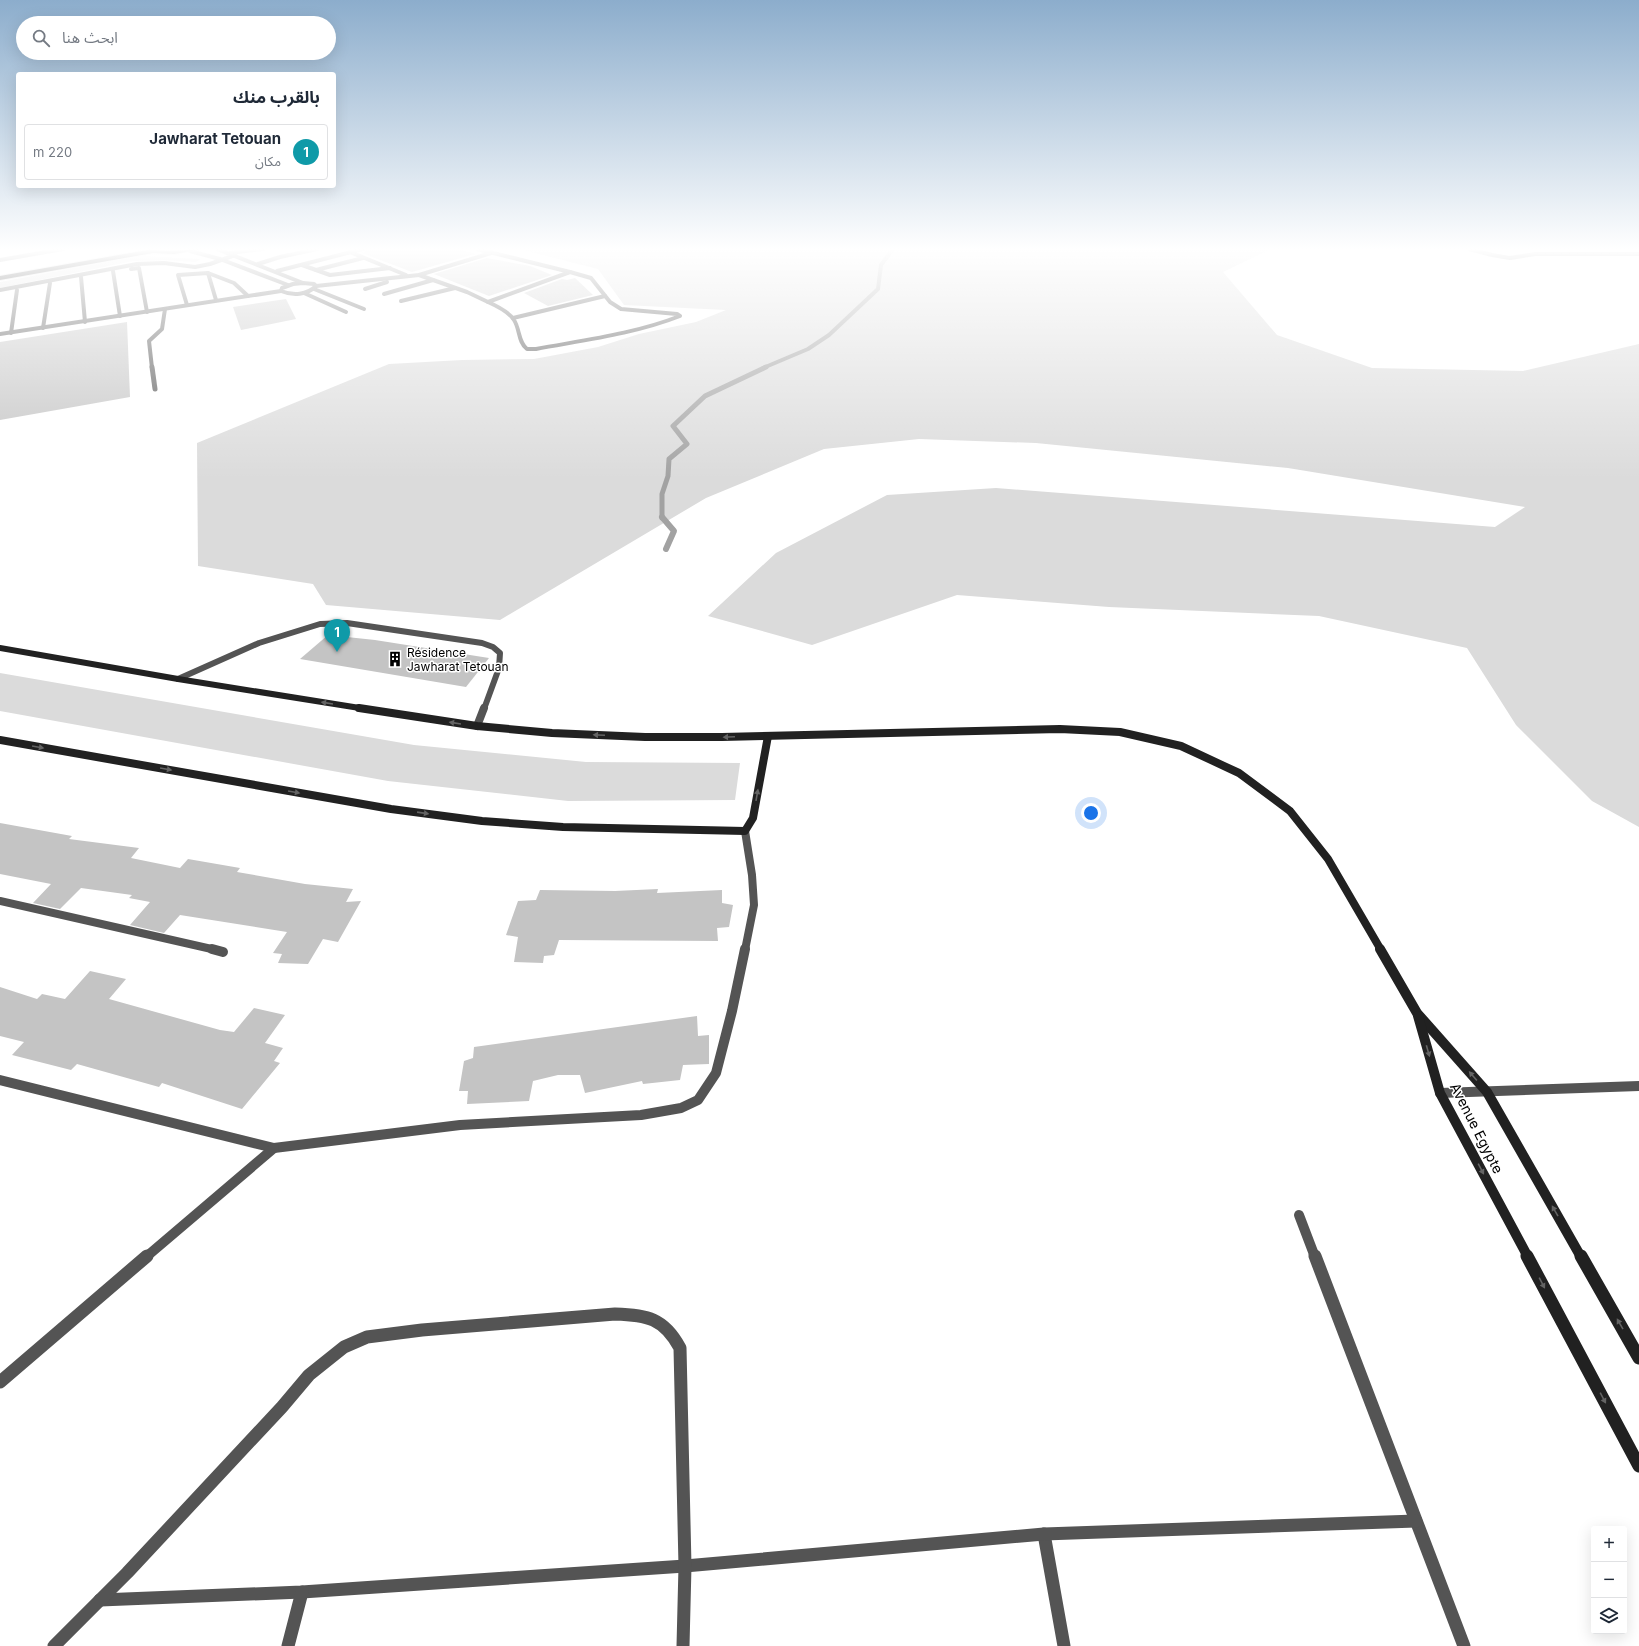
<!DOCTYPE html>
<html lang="ar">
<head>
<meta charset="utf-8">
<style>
  body { margin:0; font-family:Inter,"Noto Sans Arabic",sans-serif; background:#f6f6f7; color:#1f2937; direction:rtl }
  .controls { position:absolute; right:12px; bottom:12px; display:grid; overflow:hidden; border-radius:4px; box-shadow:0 4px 16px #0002 }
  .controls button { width:36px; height:36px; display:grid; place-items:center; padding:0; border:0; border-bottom:1px solid #e0e1e3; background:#fff; color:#1f2937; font:20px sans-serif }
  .you { position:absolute; left:1091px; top:813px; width:14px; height:14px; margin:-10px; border:3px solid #fff; border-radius:50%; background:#1a73e8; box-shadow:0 0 0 6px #1a73e833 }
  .badge { display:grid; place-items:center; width:26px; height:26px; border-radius:50%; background:#000; color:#fff; font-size:13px; font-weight:700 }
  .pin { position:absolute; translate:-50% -33px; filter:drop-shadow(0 1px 2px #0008) }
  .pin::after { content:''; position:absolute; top:21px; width:14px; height:12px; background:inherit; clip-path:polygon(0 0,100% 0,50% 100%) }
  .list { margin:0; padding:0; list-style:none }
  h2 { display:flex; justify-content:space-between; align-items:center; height:52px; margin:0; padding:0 16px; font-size:17px }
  h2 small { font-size:13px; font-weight:400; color:#747a83 }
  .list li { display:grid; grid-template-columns:26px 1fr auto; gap:12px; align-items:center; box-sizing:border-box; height:56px; margin:0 8px 8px; padding:0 8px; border:1px solid #e0e1e3; border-radius:4px }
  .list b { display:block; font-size:15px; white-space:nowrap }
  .list p { margin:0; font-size:13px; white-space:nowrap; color:#747a83 }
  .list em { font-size:13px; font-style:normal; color:#747a83 }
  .icon { flex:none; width:22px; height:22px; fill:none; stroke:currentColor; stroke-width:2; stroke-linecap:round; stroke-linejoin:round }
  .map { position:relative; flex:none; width:1639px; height:1646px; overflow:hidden; direction:ltr }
  .search { position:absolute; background:#fff; box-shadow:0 4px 16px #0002; left:16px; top:16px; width:320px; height:44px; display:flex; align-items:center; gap:10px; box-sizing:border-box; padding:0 14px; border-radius:22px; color:#747a83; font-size:15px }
  .panel { position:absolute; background:#fff; box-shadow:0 4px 16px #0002; left:16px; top:72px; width:320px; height:116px; border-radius:4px; direction:rtl }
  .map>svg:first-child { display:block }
</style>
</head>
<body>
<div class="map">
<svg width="1639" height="1646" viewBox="0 0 1639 1646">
  <rect width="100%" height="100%" fill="#fff"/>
  <!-- green -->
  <g fill="#dbdbdb">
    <path d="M519,249H1271L1223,272L1277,335L1372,368L1523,371L1639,344V827L1592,801L1516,725L1467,648L1319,616L1109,607L957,595L812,645L708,616L776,553L887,495L996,488L1495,527L1525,507L1288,468L1036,443L919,439L824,449L706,498L500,620L326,605L313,584L198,566L197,443L389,364L462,360L534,359L598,347L639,334L696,322L726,310L624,305L598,269Z"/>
    <path d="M138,256L200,259L196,262L164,260L133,261L0,288V282Z"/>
    <path d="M0,673L414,745L586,762L740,763L735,800L568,801L388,781L0,711Z"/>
  </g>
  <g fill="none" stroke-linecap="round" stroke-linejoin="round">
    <!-- stream-far2 -->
    <path stroke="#a2a2a2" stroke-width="4" d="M763,368L808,349L829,335L878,289L881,265L893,249"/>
    <!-- stream-far1 -->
    <path stroke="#a2a2a2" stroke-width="5" d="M662,518V494L668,476L669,459L687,444L673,426L705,396L766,367"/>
    <!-- stream -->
    <path stroke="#a2a2a2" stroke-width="6" d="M662,517L674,531L666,549"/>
  </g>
  <!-- building -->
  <g fill="#c4c4c4">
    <path d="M366,249H458L475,254L412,272L362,253L365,252Z"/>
    <path d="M487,258L530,266L552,275L489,296L434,274Z"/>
    <path d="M575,278L593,295L548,306L524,293L562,279L567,280Z"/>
    <path d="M286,299L296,319L241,330L233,307Z"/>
    <path d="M127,322L130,397L0,420V342Z"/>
    <path d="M328,635L375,640L489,658L466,687L300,659Z"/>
    <path d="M0,823L72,836L69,839L139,848L131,858L180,868L188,859L240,868L237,872L305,884L353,889L346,902L361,901L338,942L323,939L308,964L278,963L282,954L273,953L287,932L180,915L164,933L130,925L150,902L129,898L132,895L81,888L60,909L33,903L51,884L0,874Z"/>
    <path d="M658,889L657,893L722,890V903L733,905L729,927L717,928L718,941L559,940L554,955L544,956L543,963L514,962L518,937L506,935L518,901L536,900L540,890L615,891Z"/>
    <path d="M90,971L126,979L109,999L220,1030L234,1032L254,1008L285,1015L265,1043L283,1048L274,1061L280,1063L242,1109L162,1083L159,1087L77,1064L71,1070L12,1055L24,1042L0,1036V987L37,999L42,994L65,999Z"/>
    <path d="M697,1016L698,1036L709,1035V1064L683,1065L680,1080L643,1084L642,1081L585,1093L580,1075H558L533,1081L529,1101L467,1104L468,1091H459L464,1061L473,1058L474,1047Z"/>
  </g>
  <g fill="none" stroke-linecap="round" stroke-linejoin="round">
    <!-- highway casing -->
    <g stroke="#dbdbdb" stroke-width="2">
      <path id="highway" d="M146,249L167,251L203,249L174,254L153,253L0,280V276L147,250Z"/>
    </g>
    <!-- lane-far1 -->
    <g stroke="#545454" stroke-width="4">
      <path d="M217,249L303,283"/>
      <path d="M477,249L570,272"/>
      <path d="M190,251L220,259L288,285"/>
      <path d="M350,252L406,275"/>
      <path d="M230,253L263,249"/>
      <path d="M0,260L63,249"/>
      <path d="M258,264L280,257L317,249"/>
      <path d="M302,265L330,275L390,268"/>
      <path d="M131,269L139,268L147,312"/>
      <path d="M316,270L363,258"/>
      <path d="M113,271L120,316"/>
      <path d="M277,271L363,249"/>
      <path d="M570,272L591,278L610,302L621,309L677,314L680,316C634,334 584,340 536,349H527C518,342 520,329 514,320C509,312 497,306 488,302Z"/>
      <path d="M208,273L216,300"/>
      <path d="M419,275L467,292L488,302"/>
      <path d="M81,277L85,322"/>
      <path d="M303,283L314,284L316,286C307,295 293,296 281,291L282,288L293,284Z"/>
      <path d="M316,286L419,275L491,253"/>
      <path d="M314,289L364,309"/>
      <path d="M365,289L387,282"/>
      <path d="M0,290L137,264L164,263L195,267L210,264L235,255"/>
      <path d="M304,293L346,312"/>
      <path d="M384,294L433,280"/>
      <path d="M401,301L455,288"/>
      <path d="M187,305L178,275L208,273L234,283L248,296"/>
      <path d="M513,318L605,296"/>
      <path d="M43,328L50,283"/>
      <path d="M11,333L17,290"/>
      <path d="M0,334L281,291"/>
      <path d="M152,368L149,341L162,329L165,309"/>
    </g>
    <!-- lane -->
    <path stroke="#545454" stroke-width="5" d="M152,367L155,389"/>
    <!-- street-far4 -->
    <path stroke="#545454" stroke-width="4" d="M1469,249L1492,255L1510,258L1535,254H1639"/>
    <!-- street-far3 -->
    <path stroke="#545454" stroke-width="6" d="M178,679L259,643L320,624L347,623L482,643L493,647L500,653L499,668L484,709"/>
    <!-- street-far2 -->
    <g stroke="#545454" stroke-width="8">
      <path d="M477,726L484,708"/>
      <path d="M0,901L216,950"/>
      <path d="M745,950L754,905L752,875L745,831"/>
    </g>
    <!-- street-far1 -->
    <g stroke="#545454" stroke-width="10">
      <path d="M212,949L223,952"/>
      <path d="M0,1080L274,1148L460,1125L641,1115L681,1108L698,1100L716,1073L732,1011L745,949"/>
      <path d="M1440,1093L1639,1086"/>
      <path d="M1299,1215L1315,1257"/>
      <path d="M146,1257L274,1148"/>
    </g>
    <!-- street -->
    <g stroke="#545454" stroke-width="13">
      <path d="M1315,1256L1464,1646"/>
      <path d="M0,1382L147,1256"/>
      <path d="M1044,1534L1064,1646"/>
      <path d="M100,1600L302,1592L685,1566L1044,1534L1416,1521"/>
      <path d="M54,1646L127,1573L282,1407L309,1375L344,1347L367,1337L422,1330L615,1314C647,1315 664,1318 680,1348L685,1566L683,1646"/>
      <path d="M288,1646L302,1592"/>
    </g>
    <!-- secondary-far3 -->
    <path stroke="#212121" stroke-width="6" d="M0,648L178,679L366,709"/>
    <!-- secondary-far2 -->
    <g stroke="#212121" stroke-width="8">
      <path d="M359,708L477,726L552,733L645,737H722L1060,729L1120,732L1181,746L1239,773L1290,811L1328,859L1381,950"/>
      <path d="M0,740L391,809L482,821L563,827L745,831L753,818L768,736"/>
    </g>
    <!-- secondary-far1 -->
    <g stroke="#212121" stroke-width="10">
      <path d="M1380,949L1417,1013L1487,1092L1581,1257"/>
      <path d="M1418,1016L1440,1093L1528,1257"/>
    </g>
    <!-- secondary -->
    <g stroke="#212121" stroke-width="13">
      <path d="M1527,1256L1639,1466"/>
      <path d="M1581,1256L1639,1358"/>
    </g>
    <!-- highway -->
    <use href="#highway" fill="#000" fill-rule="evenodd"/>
  </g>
  <!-- one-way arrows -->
  <defs><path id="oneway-solid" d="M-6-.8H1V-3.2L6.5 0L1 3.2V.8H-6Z"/></defs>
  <g fill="#646464">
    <use href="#oneway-solid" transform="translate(327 703) rotate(-171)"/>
    <use href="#oneway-solid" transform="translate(455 723) rotate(-171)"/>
    <use href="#oneway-solid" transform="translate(599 735) rotate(-177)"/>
    <use href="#oneway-solid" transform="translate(729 737) rotate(178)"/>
    <use href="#oneway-solid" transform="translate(38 747) rotate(10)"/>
    <use href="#oneway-solid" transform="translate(166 769) rotate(10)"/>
    <use href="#oneway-solid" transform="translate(294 792) rotate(10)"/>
    <use href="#oneway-solid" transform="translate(757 795) rotate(-80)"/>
    <use href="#oneway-solid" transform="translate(423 813) rotate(8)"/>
    <use href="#oneway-solid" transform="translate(1428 1051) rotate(74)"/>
    <use href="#oneway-solid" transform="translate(1473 1076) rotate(-131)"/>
    <use href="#oneway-solid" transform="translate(1481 1169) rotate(62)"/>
    <use href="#oneway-solid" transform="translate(1555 1211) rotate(-120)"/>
    <use href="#oneway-solid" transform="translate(1542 1283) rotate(62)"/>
    <use href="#oneway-solid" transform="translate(1620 1324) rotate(-120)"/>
    <use href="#oneway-solid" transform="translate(1603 1398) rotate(62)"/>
  </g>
  <!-- sky -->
  <linearGradient id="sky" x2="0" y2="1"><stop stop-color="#8cadcc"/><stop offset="0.52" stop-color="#fff"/><stop offset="1" stop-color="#fff" stop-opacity="0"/></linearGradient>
  <rect width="1639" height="479" fill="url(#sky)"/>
  <!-- icons -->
  <defs>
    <g id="building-bare" transform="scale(1.2)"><path d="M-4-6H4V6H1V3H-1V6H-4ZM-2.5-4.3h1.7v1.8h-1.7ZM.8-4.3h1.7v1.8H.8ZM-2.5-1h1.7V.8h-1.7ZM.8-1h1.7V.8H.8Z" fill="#000" stroke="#fff" stroke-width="2.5" paint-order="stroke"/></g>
  </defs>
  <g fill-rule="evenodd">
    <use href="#building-bare" x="395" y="659"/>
  </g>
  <g text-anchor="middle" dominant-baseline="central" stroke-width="3" stroke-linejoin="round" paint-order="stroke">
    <!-- poi labels -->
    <g font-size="12" fill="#000" stroke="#fff" text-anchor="start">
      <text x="407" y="652">Résidence<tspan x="407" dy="14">Jawharat Tetouan</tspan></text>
    </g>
    <!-- near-street labels -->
    <g font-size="14" fill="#000" stroke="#fff">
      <text transform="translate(1477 1128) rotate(63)">Avenue Egypte</text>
    </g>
  </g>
</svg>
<div class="controls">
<button>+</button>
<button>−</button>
<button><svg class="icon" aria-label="layers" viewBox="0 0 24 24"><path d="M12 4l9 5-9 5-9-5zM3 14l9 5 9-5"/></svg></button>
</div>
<div class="you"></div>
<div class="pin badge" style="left:337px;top:652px;background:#0f9aa8">1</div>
<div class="search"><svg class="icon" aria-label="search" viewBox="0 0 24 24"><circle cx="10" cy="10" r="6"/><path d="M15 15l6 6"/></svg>ابحث هنا</div>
<section class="panel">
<h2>بالقرب منك<small></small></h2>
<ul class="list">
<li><span class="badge" style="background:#0f9aa8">1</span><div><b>Jawharat Tetouan</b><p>مكان</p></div><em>220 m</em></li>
</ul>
</section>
</div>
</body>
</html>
